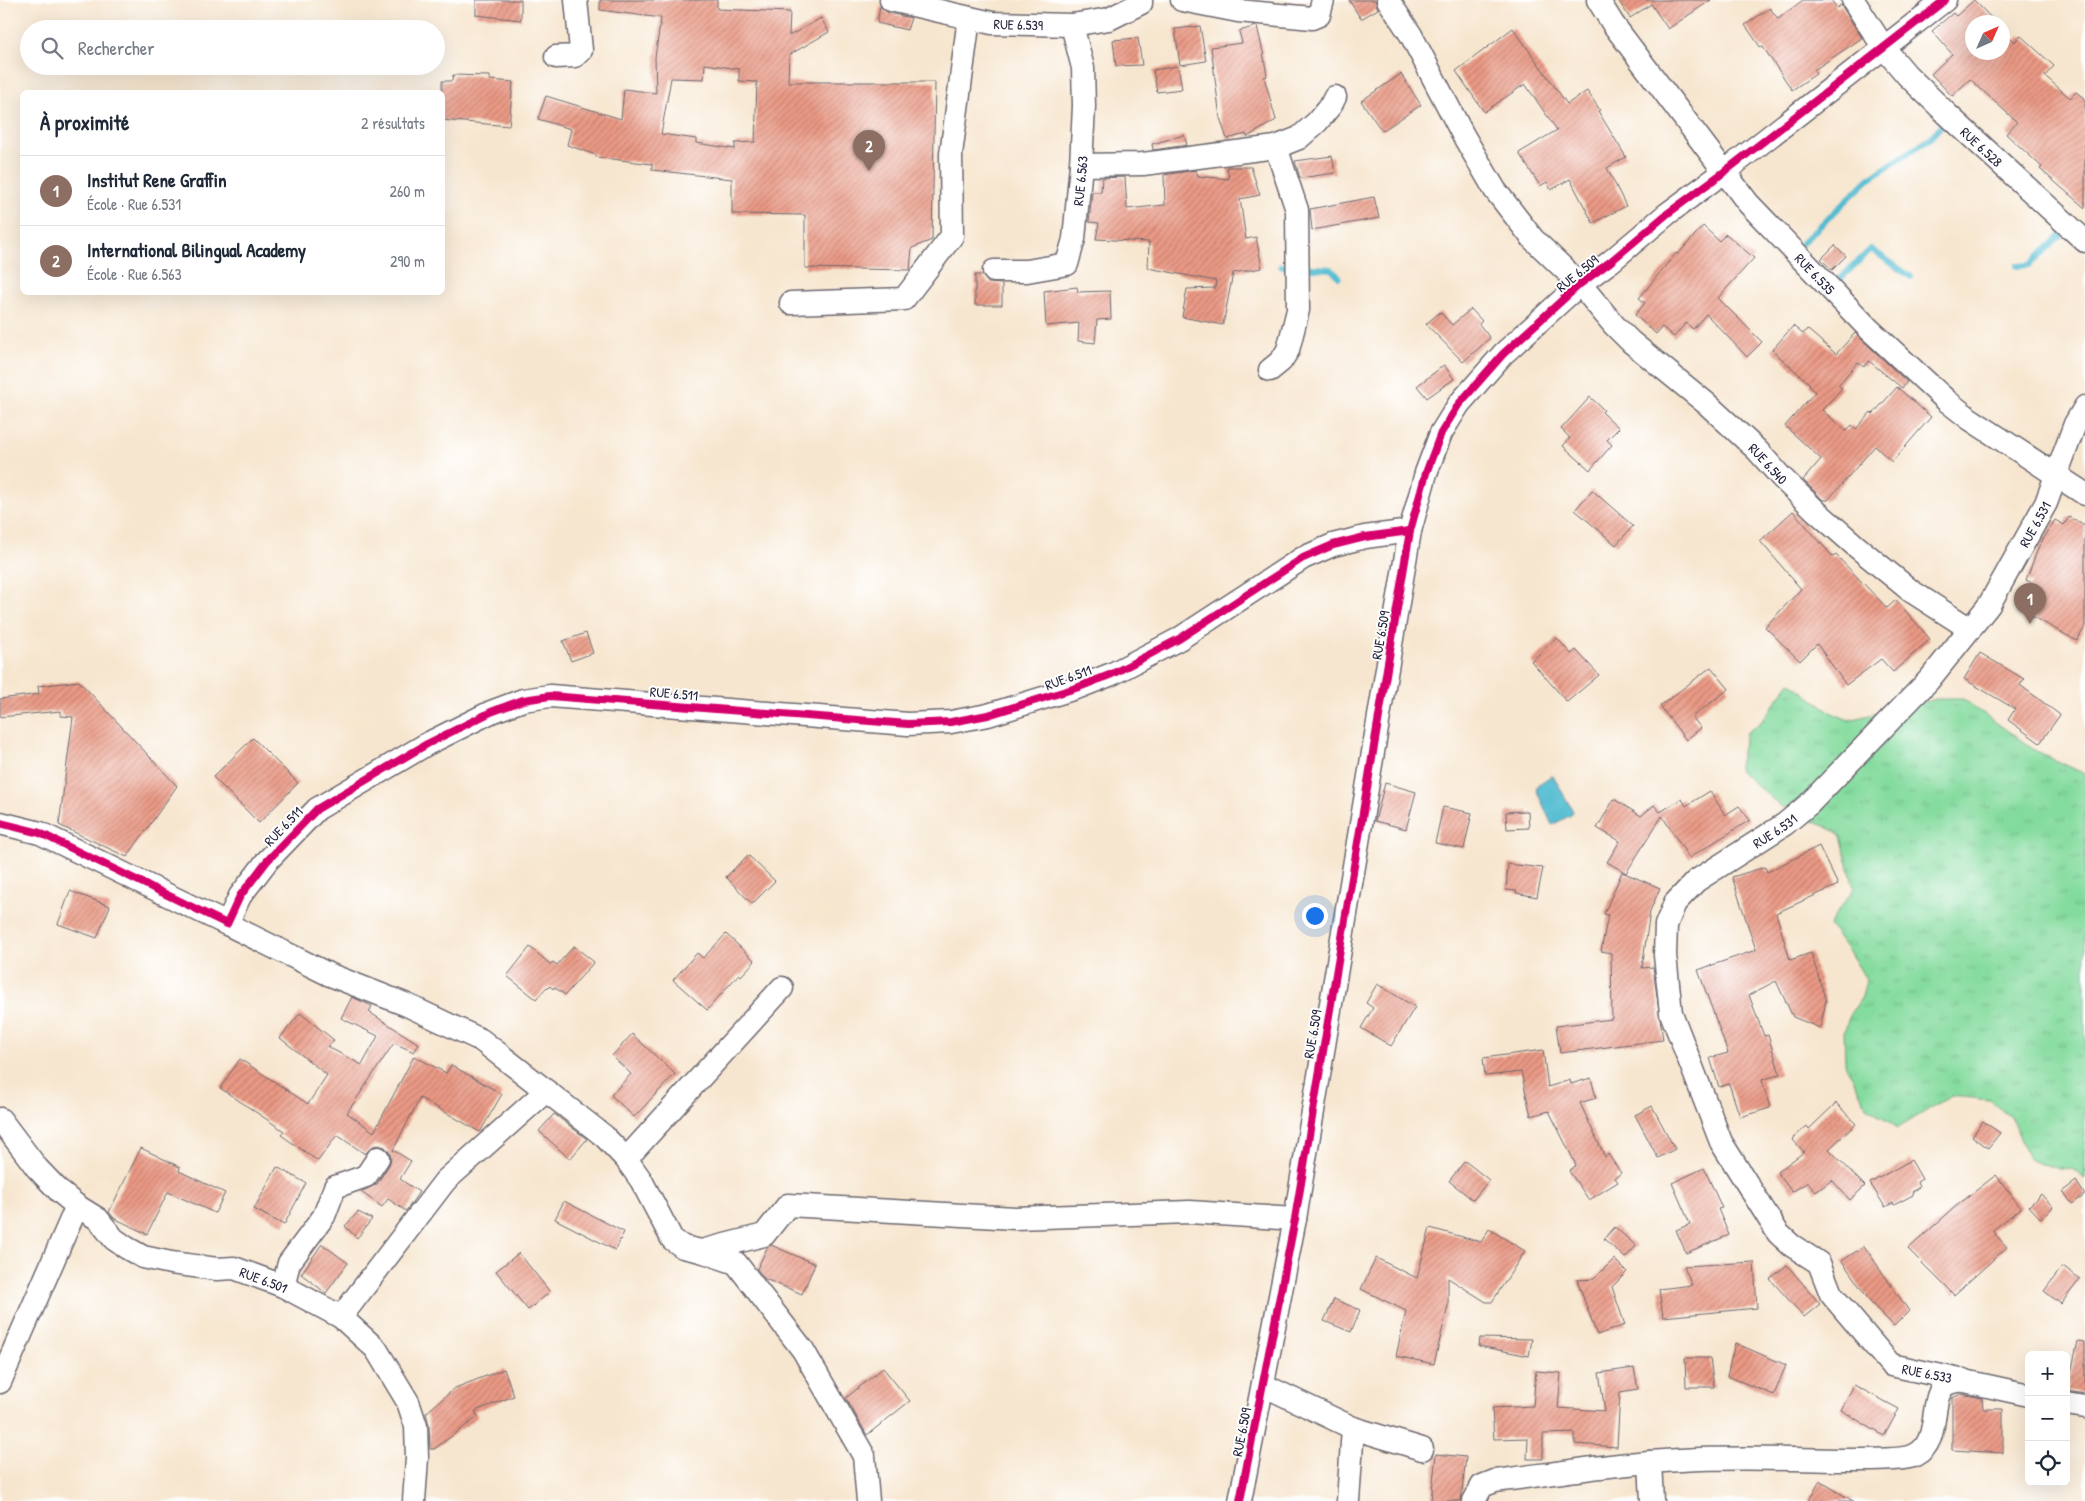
<!DOCTYPE html>
<html lang="fr">
<head>
<meta charset="utf-8">
<style>
  body { margin:0; font-family:"Patrick Hand",sans-serif; background:#f2f2f3; color:#1f2937 }
  .controls { position:absolute; right:15px; bottom:15px; display:grid; overflow:hidden; border-radius:8px; box-shadow:0 5px 20px #0002 }
  .controls button { width:45px; height:45px; display:grid; place-items:center; padding:0; border:0; border-bottom:1px solid #e0e1e3; background:#fff; color:#1f2937; font:25px sans-serif }
  .compass { position:absolute; left:1965px; top:15px; width:45px; height:45px; border-radius:50%; background:#fff; box-shadow:0 5px 20px #0002; rotate:45deg }
  .you { position:absolute; left:1314px; top:915px; width:18px; height:18px; margin:-12px; border:4px solid #fff; border-radius:50%; background:#1a73e8; box-shadow:0 0 0 8px #1a73e833 }
  .badge { display:grid; place-items:center; width:32px; height:32px; border-radius:50%; background:#b45309; color:#fff; font-size:16px; font-weight:700 }
  .pin { position:absolute; translate:-50% -41px; filter:drop-shadow(0 1px 2px #0008) }
  .pin::after { content:''; position:absolute; top:26px; width:18px; height:15px; background:inherit; clip-path:polygon(0 0,100% 0,50% 100%) }
  .list { margin:0; padding:0; list-style:none }
  h2 { display:flex; justify-content:space-between; align-items:center; height:65px; margin:0; padding:0 20px; font-size:21px }
  h2 small { font-size:16px; font-weight:400; color:#747a83 }
  .list li { display:grid; grid-template-columns:32px 1fr auto; gap:15px; align-items:center; box-sizing:border-box; height:70px; padding:0 20px; border-top:1px solid #e0e1e3 }
  .list b { display:block; font-size:19px; white-space:nowrap }
  .list p { margin:0; font-size:16px; white-space:nowrap; color:#747a83 }
  .list em { font-size:16px; font-style:normal; color:#747a83 }
  .icon { flex:none; width:28px; height:28px; fill:none; stroke:currentColor; stroke-width:2; stroke-linecap:round; stroke-linejoin:round }
  .map { position:relative; flex:none; width:2085px; height:1501px; overflow:hidden }
  .search { position:absolute; background:#fff; box-shadow:0 5px 20px #0002; left:20px; top:20px; width:425px; height:55px; display:flex; align-items:center; gap:12px; box-sizing:border-box; padding:0 18px; border-radius:28px; color:#747a83; font-size:19px }
  .panel { position:absolute; background:#fff; box-shadow:0 5px 20px #0002; left:20px; top:90px; width:425px; height:205px; border-radius:8px }
  .map>svg:first-child { display:block }
</style>
</head>
<body>
<div class="map">
<svg width="2085" height="1501" viewBox="0 0 2085 1501">
  <defs>
    <pattern id="grass-tufts" width="24" height="20" patternUnits="userSpaceOnUse" patternTransform="scale(1.25)"><rect width="24" height="20" fill="#84db9e"/><path d="M3 7l-1-3M5 7V3M7 7l1-3M15 17l-1-3M17 17v-4M19 17l1-3" fill="none" stroke="#72bc89"/></pattern>
    <pattern id="building-hatch" width="6" height="6" patternUnits="userSpaceOnUse" patternTransform="scale(1.25)"><rect width="6" height="6" fill="#eb9a85"/><path d="M-1 1l2-2M0 6l6-6M5 7l2-2" fill="none" stroke="#be7d6e"/></pattern>
  </defs>
  <rect width="100%" height="100%" fill="#fff"/>
  <filter id="ink" filterUnits="userSpaceOnUse"><feTurbulence type="fractalNoise" baseFrequency=".02" numOctaves="2"/><feDisplacementMap in="SourceGraphic" scale="10" xChannelSelector="R" yChannelSelector="G"/><feConvolveMatrix kernelMatrix="1 2 1 2 8 2 1 2 1" color-interpolation-filters="sRGB"/></filter>
  <filter id="wash" filterUnits="userSpaceOnUse"><feTurbulence type="fractalNoise" baseFrequency=".0096" numOctaves="4" result="noise"/><feDisplacementMap in="SourceGraphic" scale="20" xChannelSelector="R" yChannelSelector="G"/><feGaussianBlur stdDeviation="1.12" result="paint"/><feColorMatrix in="noise" values="0 0 0 0 0 0 0 0 0 0 0 0 0 0 0 0 0 1.4 0 .05"/><feComposite in="paint" operator="in"/></filter>
  <g filter="url(#wash)">
    <rect width="100%" height="100%" fill="#f7e6cf"/>
    <!-- grass -->
    <path fill="url(#grass-tufts)" stroke="#537e6c" d="M1790,682L1832,713L1849,720L1936,699H1963L2036,751L2085,774V1179L2072,1169L2049,1167L2029,1159L2011,1117L1990,1100L1951,1096L1898,1128L1867,1107L1845,1063L1844,1032L1850,1015L1862,997L1866,979L1850,953L1829,925L1854,888L1841,836L1833,830L1782,807L1738,770L1746,733L1761,722Z"/>
    <!-- water -->
    <path fill="#53bcd1" stroke="#3a6f86" d="M1551,776H1553L1573,811L1571,815L1552,825L1536,789L1539,784Z"/>
    <g fill="none" stroke-linecap="round" stroke-linejoin="round">
      <!-- stream -->
      <g stroke="#53bcd1" stroke-width="6">
        <path d="M1802,243L1870,178L1929,139L1944,123"/>
        <path d="M1281,266L1331,269L1339,277"/>
        <path d="M2017,266L2030,265L2061,235"/>
        <path d="M1840,279L1871,249L1911,277"/>
      </g>
    </g>
    <g id="blocks">
      <!-- building -->
      <g fill="url(#building-hatch)" fill-rule="evenodd">
        <path d="M476,0H521V20L476,15Z"/>
        <path d="M600,0H717V9L790,12L789,36L821,18L829,32L789,55L788,82H935L932,240L912,248L910,270L805,268V215L732,214V179L652,170V164L596,157V155L567,145L571,129L538,119L546,96L621,119L624,89L656,93L655,57L661,18L600,10ZM705,64L739,69V81L757,82L755,142L735,143V149L696,143V139L661,134L671,78L704,79Z"/>
        <path d="M1349,0H1375L1378,9L1361,19Z"/>
        <path d="M1618,0H1711L1668,29L1651,4L1630,18Z"/>
        <path d="M1803,0H1831L1837,8L1841,5L1862,38L1814,70L1816,74L1792,90L1763,47L1761,48L1745,25L1770,8L1778,19Z"/>
        <path d="M1974,0L1995,22H1972V52H2002V29L2015,42L2020,35L2054,66L2045,76L2070,98L2076,92L2085,99V208L2040,169L2042,167L2006,134L2017,122L1970,79L1952,96L1931,74L1952,54L1932,31L1953,13L1956,16Z"/>
        <path d="M880,6L888,13L911,18L907,30L877,23Z"/>
        <path d="M1200,26L1206,61L1180,65L1175,29Z"/>
        <path d="M1257,26L1263,52L1267,76L1264,77L1276,120L1247,137L1246,134L1227,139L1220,118L1211,47L1242,43L1239,31Z"/>
        <path d="M1513,28L1567,104L1587,91L1600,110L1598,111L1626,157L1607,168L1626,206L1593,223L1570,179L1551,190L1547,182L1540,186L1519,153L1557,130L1525,84L1484,112L1456,71Z"/>
        <path d="M1138,38L1142,65L1116,66L1113,40Z"/>
        <path d="M1178,66L1182,89L1157,92L1153,70Z"/>
        <path d="M1401,74L1421,105L1382,131L1361,101Z"/>
        <path d="M453,75L490,76V80L513,82L509,126L442,120V81H452Z"/>
        <path d="M1184,135L1187,145L1153,150L1152,144Z"/>
        <path d="M1332,156L1335,173L1300,178L1295,161Z"/>
        <path d="M1227,167H1251L1260,195L1240,199L1246,239L1256,237L1262,268L1233,273L1223,325L1182,317L1187,289L1215,288L1216,281L1148,268L1149,242L1096,239L1099,223L1089,222L1092,192H1101L1102,178L1125,177L1127,209L1165,205L1164,175L1196,170L1198,176L1229,179Z"/>
        <path d="M1374,197L1379,218L1312,230L1310,209Z"/>
        <path d="M1703,226L1719,241L1726,234L1754,258L1718,298L1762,342L1747,357L1706,314L1693,329L1686,323L1674,337L1662,327L1656,334L1635,315L1645,303L1639,298L1676,253L1678,254Z"/>
        <path d="M1835,245L1846,256L1832,270L1821,259Z"/>
        <path d="M975,275H982L988,283L1002,284V305H975Z"/>
        <path d="M1077,287L1078,292L1110,291L1111,319L1097,320L1095,343L1078,341L1079,323L1046,326L1044,291Z"/>
        <path d="M1471,309L1482,321L1479,324L1490,338L1463,362L1426,324L1440,312L1452,325Z"/>
        <path d="M1793,326L1803,334L1807,329L1836,354L1855,333L1907,382L1902,388L1869,361L1864,367L1858,362L1838,385L1842,388L1822,410L1846,431L1852,425L1856,429L1871,412L1873,414L1897,387L1931,417L1892,462L1875,446L1828,500H1823L1803,480L1821,459L1785,426L1815,392L1809,385L1810,384L1772,350Z"/>
        <path d="M1444,365L1454,379L1427,398L1417,386Z"/>
        <path d="M1590,397L1604,410L1602,412L1619,428L1607,440L1612,445L1590,470L1563,446L1570,438L1561,429Z"/>
        <path d="M1592,490L1633,526L1616,545L1575,510Z"/>
        <path d="M1793,511L1833,557L1836,555L1887,608L1896,600L1930,639L1893,672L1881,659L1846,685L1817,644L1800,661L1765,627L1801,589L1760,541Z"/>
        <path d="M2069,517L2085,526V627L2077,641L2023,611L2027,604L2021,601L2032,583L2026,580L2039,546L2055,520L2064,525Z"/>
        <path d="M586,633L593,653L571,661L563,641Z"/>
        <path d="M1557,638L1571,654L1576,650L1599,675L1567,702L1531,661Z"/>
        <path d="M1980,653L2024,679L2020,685L2060,715L2040,743L2008,720L2015,709L1964,679Z"/>
        <path d="M1711,667L1729,689L1692,717L1701,728L1686,740L1660,706Z"/>
        <path d="M79,681L177,786L127,857L59,825L73,717L61,716V711L0,717V699L39,694L38,686Z"/>
        <path d="M253,738L298,783L259,823L213,777Z"/>
        <path d="M1385,783L1416,792L1406,829L1375,821Z"/>
        <path d="M1710,791L1725,815L1739,806L1750,820L1689,858L1662,816L1626,873L1607,862L1620,841L1597,828L1614,799L1641,816L1654,805L1660,812L1682,799L1686,806Z"/>
        <path d="M1443,807L1472,813L1464,849L1435,843Z"/>
        <path d="M1528,811L1529,828L1507,829L1506,812Z"/>
        <path d="M1819,846L1838,885L1776,913L1790,960L1811,953L1826,1001L1820,1028L1793,1017L1776,981L1749,995L1764,1036L1768,1035L1780,1074L1762,1080L1770,1108L1740,1117L1729,1084L1719,1087L1710,1058L1728,1053L1698,970L1756,950L1732,877L1765,867L1767,872Z"/>
        <path d="M748,855L775,881L752,904L726,877Z"/>
        <path d="M1508,864L1543,868L1537,897L1516,893L1517,891L1506,890Z"/>
        <path d="M1622,872L1660,888L1650,911L1642,968L1653,967L1663,1040L1560,1053L1556,1026L1612,1019L1611,953L1601,951L1608,915L1604,914Z"/>
        <path d="M70,891L110,906L97,938L58,924Z"/>
        <path d="M726,934L755,961L741,976L739,974L707,1010L673,980L697,953L703,958Z"/>
        <path d="M574,946L594,962L565,995L554,987L553,989L550,986L547,989L546,988L536,999L507,976L530,947L550,964L553,962L557,965Z"/>
        <path d="M1377,984L1415,1007L1391,1046L1361,1028L1373,1008L1366,1003Z"/>
        <path d="M352,997L372,1006L369,1012L419,1044L414,1052L394,1043L347,1113L374,1132L414,1056L446,1073L451,1065L502,1094L480,1132L420,1098L393,1150L411,1161L400,1179L419,1192L406,1211L388,1199L382,1207L361,1192L377,1184L389,1165L391,1159L390,1153L385,1147L378,1145L373,1146L365,1154L337,1135L318,1161L281,1135L284,1131L220,1088L240,1059L308,1104L327,1075L280,1038L300,1013L334,1040L328,1047L362,1065L378,1036L341,1018Z"/>
        <path d="M632,1034L675,1074L634,1117L611,1095L631,1074L612,1056Z"/>
        <path d="M1543,1050L1548,1087L1570,1080L1571,1084L1591,1078L1596,1098L1580,1103L1605,1157L1608,1154L1621,1173L1615,1178L1618,1182L1589,1200L1569,1171L1576,1165L1549,1111L1531,1116L1521,1072L1485,1076L1483,1058Z"/>
        <path d="M1836,1103L1856,1124L1829,1149L1865,1186L1850,1200L1832,1180L1816,1192L1808,1182L1792,1192L1777,1172L1804,1152L1792,1139L1807,1126L1809,1129Z"/>
        <path d="M1652,1106L1675,1149L1658,1158L1635,1115Z"/>
        <path d="M554,1114L587,1139L570,1159L539,1131Z"/>
        <path d="M1983,1121L2000,1133L1988,1148L1972,1136Z"/>
        <path d="M141,1148L180,1167L179,1171L225,1193L215,1213L168,1192L147,1234L114,1218L109,1212Z"/>
        <path d="M1911,1160L1922,1179L1917,1182L1919,1187L1912,1192L1913,1195L1894,1205L1893,1203L1885,1207L1870,1183Z"/>
        <path d="M1465,1161L1489,1180L1473,1200L1449,1181Z"/>
        <path d="M277,1167L306,1183L284,1225L254,1209Z"/>
        <path d="M1704,1168L1722,1208L1718,1209L1729,1235L1686,1253L1676,1230L1690,1224L1672,1183Z"/>
        <path d="M1996,1175L2021,1208L1992,1231L2007,1247L1954,1295L1908,1249L1955,1207Z"/>
        <path d="M2076,1181L2085,1195L2072,1204L2063,1191Z"/>
        <path d="M2041,1194L2053,1207L2041,1219L2029,1206Z"/>
        <path d="M564,1201L624,1232L615,1250L555,1219Z"/>
        <path d="M358,1212L372,1219L357,1238L345,1226Z"/>
        <path d="M1615,1227L1636,1246L1625,1258L1604,1239Z"/>
        <path d="M1430,1228L1481,1242L1489,1229L1525,1251L1492,1302H1486L1448,1278V1306L1434,1364L1396,1356L1406,1311L1361,1289L1376,1258L1417,1278Z"/>
        <path d="M322,1244L348,1263L326,1293L301,1274Z"/>
        <path d="M771,1245L815,1264L802,1294L765,1279L757,1269L767,1248Z"/>
        <path d="M1864,1246L1909,1311L1894,1326L1871,1303L1842,1261Z"/>
        <path d="M519,1253L550,1292L528,1310L496,1271Z"/>
        <path d="M1614,1259L1627,1272L1612,1287L1625,1325L1597,1335L1577,1280L1594,1279Z"/>
        <path d="M1754,1262L1757,1308L1663,1317L1659,1289L1692,1285L1684,1266Z"/>
        <path d="M1787,1265L1820,1304L1804,1317L1770,1279Z"/>
        <path d="M2063,1266L2080,1279L2061,1304L2044,1291Z"/>
        <path d="M1334,1299L1360,1310L1351,1332L1324,1321Z"/>
        <path d="M1480,1338L1532,1339L1529,1356L1479,1346Z"/>
        <path d="M2078,1341L2085,1342V1394L2067,1391Z"/>
        <path d="M1735,1343L1786,1365L1774,1395L1727,1376Z"/>
        <path d="M1685,1358H1710L1714,1387H1686Z"/>
        <path d="M883,1368L910,1401L867,1435L846,1398Z"/>
        <path d="M1634,1368L1638,1389L1620,1392L1617,1447L1575,1444V1433L1543,1434V1459H1527L1528,1438L1494,1439L1492,1408L1533,1406L1536,1371L1561,1373L1558,1408L1605,1411L1599,1373Z"/>
        <path d="M504,1369L514,1396L475,1411L478,1417L434,1449H430L429,1425L426,1413L455,1388Z"/>
        <path d="M1854,1385L1899,1409L1884,1436L1841,1410Z"/>
        <path d="M1961,1394L1982,1398L1983,1409H2003V1453L1952,1450V1398Z"/>
        <path d="M1436,1454L1466,1457L1461,1501H1431Z"/>
        <path d="M1820,1481L1853,1501H1808Z"/>
      </g>
    </g>
  </g>
  <g filter="url(#ink)">
    <use href="#blocks" fill-opacity="0" stroke="#6d676f" stroke-width="1"/>
    <g fill="none" stroke-linecap="round" stroke-linejoin="round">
      <!-- street casing -->
      <g stroke="#6d676f" stroke-width="25">
        <g id="street">
          <path id="s1" d="M891,0L992,23L1072,25L1109,19L1141,3V0"/>
          <path d="M1182,0L1238,11L1312,18L1319,15L1323,0"/>
          <path id="s2" d="M1388,0L1411,35L1463,135L1495,190L1533,239L1580,284L1614,325L1631,342L1707,404L1757,450L1781,477L1816,511L1857,547L1911,591L1970,629"/>
          <path id="s3" d="M1598,0L1613,24L1748,203L1869,329L1947,401L1970,419L2085,494"/>
          <path id="s4" d="M1853,0L1884,48L1907,75L1947,114L2085,241"/>
          <path d="M556,57L575,56L581,50L576,0"/>
          <path d="M1081,165L1143,164L1276,147L1299,138L1317,122L1331,105L1335,97"/>
          <path id="s5" d="M994,271H1027L1067,264L1074,239L1081,165L1084,106L1083,68L1072,25"/>
          <path d="M791,303L904,299L952,236L951,154L969,18"/>
          <path d="M1270,370L1281,361L1288,350L1298,310L1297,210L1276,147"/>
          <path d="M0,823L40,833L227,924L240,896L267,861L317,809L427,744L491,712L523,700L550,696L908,724L951,722L988,715L1079,687L1112,674L1179,639L1303,558L1333,545L1365,537L1410,531"/>
          <path d="M227,924L328,974L407,1005L481,1040L604,1136L626,1159L641,1180L672,1239L683,1247L701,1251L764,1235L788,1205L1015,1218L1190,1212L1295,1219"/>
          <path id="s6" d="M0,1119L37,1168L60,1192L77,1206L98,1219L114,1239L127,1248L143,1257L171,1263L217,1269L234,1268L283,1286L341,1317L376,1349L408,1402L416,1426L417,1458L414,1501"/>
          <path d="M626,1159L782,988"/>
          <path d="M701,1251L736,1263L803,1350L864,1456L868,1501"/>
          <path d="M283,1286L289,1263L324,1216L335,1187L366,1176L378,1158"/>
          <path d="M341,1317L445,1181L546,1091"/>
          <path d="M0,1382L77,1206"/>
          <path d="M1263,1385L1353,1428L1422,1449"/>
          <path id="s7" d="M2029,1395L1891,1365L1831,1294L1819,1263L1791,1245L1778,1233L1721,1142L1671,1013L1665,955L1666,925L1675,903L1696,881L1785,824L1809,804L1929,680L1989,605L2046,503L2075,424L2085,407"/>
          <path d="M2066,1404L2085,1407"/>
          <path d="M1650,1462L1652,1501"/>
          <path d="M1240,1501L1295,1219L1410,531L1426,473L1441,433L1459,404L1503,354L1580,284L1610,262L1667,214L1724,172L1945,0"/>
          <path d="M1348,1501L1353,1428"/>
          <path d="M1474,1501L1482,1486L1495,1481C1557,1473 1618,1463 1680,1460C1734,1457 1789,1459 1843,1460C1858,1460 1904,1461 1915,1455C1944,1441 1926,1393 1949,1383C1954,1381 1960,1381 1964,1380"/>
        </g>
      </g>
      <!-- street -->
      <use href="#street" stroke="#fff" stroke-width="22"/>
      <!-- cycleway casing -->
      <g stroke="#fff" stroke-width="11">
        <g id="cycleway">
          <path d="M0,823L40,833L227,924L240,896L267,861L317,809L427,744L491,712L523,700L550,696L908,724L951,722L988,715L1079,687L1112,674L1179,639L1303,558L1333,545L1365,537L1410,531"/>
          <path d="M1240,1501L1295,1219L1410,531L1426,473L1441,433L1459,404L1503,354L1580,284L1610,262L1667,214L1724,172L1945,0"/>
        </g>
      </g>
      <!-- cycleway -->
      <use href="#cycleway" stroke="#d6006c" stroke-width="8"/>
    </g>
  </g>
  <g text-anchor="middle" dominant-baseline="central" stroke-width="4" stroke-linejoin="round" paint-order="stroke">
    <!-- street labels -->
    <g font-size="14" fill="#22223b" stroke="#fff">
      <text stroke="none"><textPath href="#s1" startOffset="130">RUE 6.539</textPath></text>
      <text stroke="none"><textPath href="#s4" startOffset="196">RUE 6.528</textPath></text>
      <text stroke="none"><textPath href="#s5" startOffset="158">RUE 6.563</textPath></text>
      <text transform="translate(1577 273) rotate(-39)">RUE 6.509</text>
      <text stroke="none"><textPath href="#s3" startOffset="350">RUE 6.535</textPath></text>
      <text stroke="none"><textPath href="#s2" startOffset="606">RUE 6.540</textPath></text>
      <text stroke="none"><textPath href="#s7" startOffset="1205">RUE 6.531</textPath></text>
      <text transform="translate(1380 635) rotate(-80)">RUE 6.509</text>
      <text transform="translate(1068 677) rotate(-20)">RUE 6.511</text>
      <text transform="translate(674 693) rotate(5)">RUE 6.511</text>
      <text transform="translate(283 826) rotate(-46)">RUE 6.511</text>
      <text stroke="none"><textPath href="#s7" startOffset="800">RUE 6.531</textPath></text>
      <text transform="translate(1312 1034) rotate(-80)">RUE 6.509</text>
      <text stroke="none"><textPath href="#s6" startOffset="325">RUE 6.501</textPath></text>
      <text transform="translate(1927 1373) rotate(11)">RUE 6.533</text>
      <text transform="translate(1241 1432) rotate(-79)">RUE 6.509</text>
    </g>
  </g>
</svg>
<div class="controls">
<button>+</button>
<button>−</button>
<button><svg class="icon" aria-label="locate" viewBox="0 0 24 24"><circle cx="12" cy="12" r="6"/><path d="M12 2v4M12 18v4M2 12h4M18 12h4"/></svg></button>
</div>
<svg class="compass" viewBox="-18 -18 36 36"><path d="M0-13l5 13h-10z" fill="#e53935"/><path d="M0 13l5-13h-10z" fill="#747a83"/></svg>
<div class="you"></div>
<div class="pin badge" style="left:2030px;top:624px;background:#8d6e63">1</div>
<div class="pin badge" style="left:869px;top:171px;background:#8d6e63">2</div>
<div class="search"><svg class="icon" aria-label="search" viewBox="0 0 24 24"><circle cx="10" cy="10" r="6"/><path d="M15 15l6 6"/></svg>Rechercher</div>
<section class="panel">
<h2>À proximité<small>2 résultats</small></h2>
<ul class="list">
<li><span class="badge" style="background:#8d6e63">1</span><div><b>Institut Rene Graffin</b><p>École · Rue 6.531</p></div><em>260 m</em></li>
<li><span class="badge" style="background:#8d6e63">2</span><div><b>International Bilingual Academy</b><p>École · Rue 6.563</p></div><em>290 m</em></li>
</ul>
</section>
</div>
</body>
</html>
